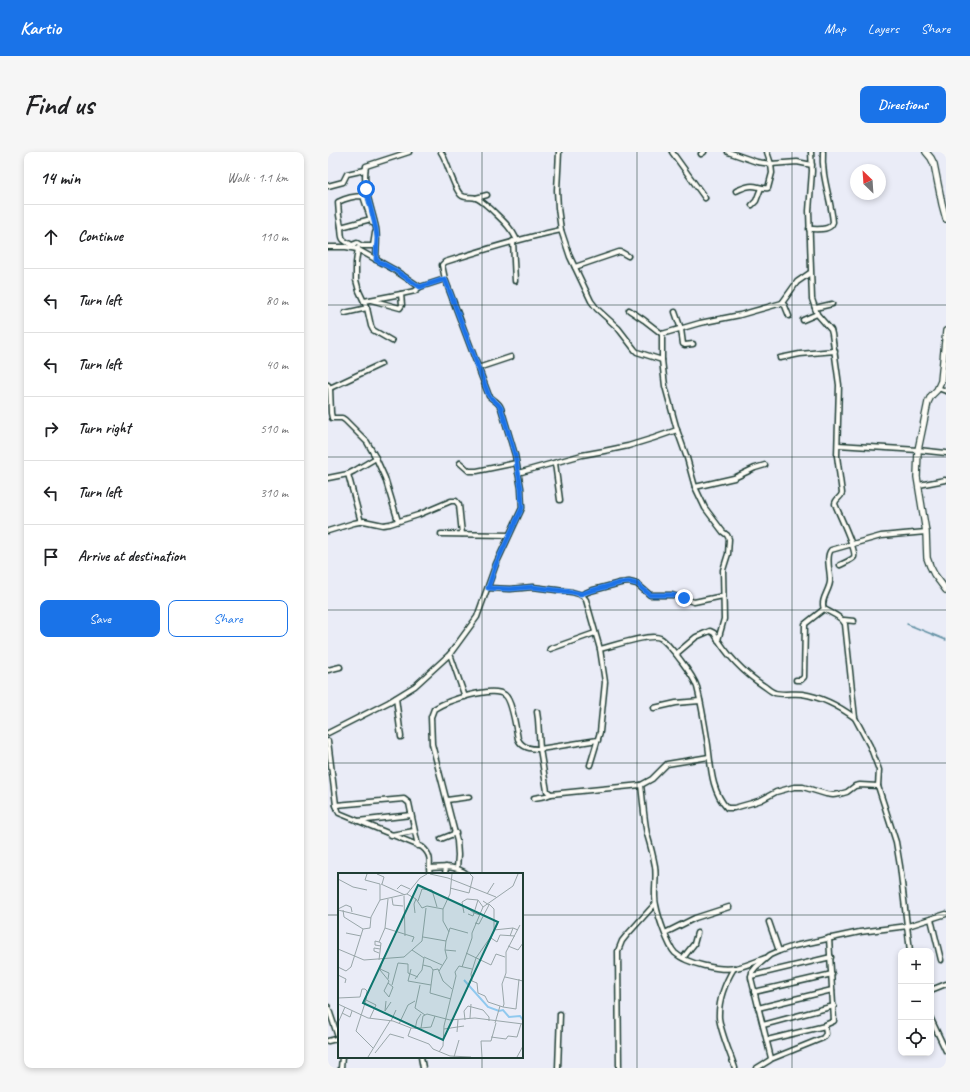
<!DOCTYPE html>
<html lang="en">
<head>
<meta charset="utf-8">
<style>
  body { margin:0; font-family:Caveat,sans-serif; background:#f6f6f6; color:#202124 }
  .controls { position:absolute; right:12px; bottom:12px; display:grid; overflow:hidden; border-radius:8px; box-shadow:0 2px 6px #0003 }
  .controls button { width:36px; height:36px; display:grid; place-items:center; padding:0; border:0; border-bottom:1px solid #e0e0e0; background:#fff; color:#202124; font:20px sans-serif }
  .compass { position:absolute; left:522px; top:12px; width:36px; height:36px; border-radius:50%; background:#fff; box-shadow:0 2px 6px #0003; rotate:335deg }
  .stop { position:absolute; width:12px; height:12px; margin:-9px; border:3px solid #1a73e8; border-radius:50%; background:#fff }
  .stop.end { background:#1a73e8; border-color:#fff; box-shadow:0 1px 4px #0008 }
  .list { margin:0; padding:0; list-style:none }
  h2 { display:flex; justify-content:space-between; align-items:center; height:52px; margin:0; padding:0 16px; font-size:17px }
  h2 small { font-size:13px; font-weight:400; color:#757577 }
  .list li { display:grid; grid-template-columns:26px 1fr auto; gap:12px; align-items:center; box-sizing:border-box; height:64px; padding:0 16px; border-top:1px solid #e0e0e0 }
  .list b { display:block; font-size:15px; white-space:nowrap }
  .list em { font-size:13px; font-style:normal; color:#757577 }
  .actions { display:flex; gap:8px; padding:12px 16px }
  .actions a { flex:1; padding:9px 0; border:1px solid #1a73e8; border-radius:8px; text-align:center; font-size:14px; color:#1a73e8 }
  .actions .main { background:#1a73e8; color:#fff }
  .icon { flex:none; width:22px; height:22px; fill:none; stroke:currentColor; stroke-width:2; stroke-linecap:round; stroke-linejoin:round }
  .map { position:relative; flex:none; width:618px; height:916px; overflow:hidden; border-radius:8px }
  header { display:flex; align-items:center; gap:24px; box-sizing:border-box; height:56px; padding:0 20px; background:#1a73e8; color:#fff }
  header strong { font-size:19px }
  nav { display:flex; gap:22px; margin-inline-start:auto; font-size:14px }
  .intro { display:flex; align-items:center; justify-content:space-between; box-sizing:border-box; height:96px; padding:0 24px }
  h1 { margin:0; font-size:28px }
  .button { padding:10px 18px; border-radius:8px; background:#1a73e8; color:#fff; font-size:14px; font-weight:700 }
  main { display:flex; gap:24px; padding:0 24px }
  aside { flex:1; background:#fff; border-radius:8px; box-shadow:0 2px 6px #0003 }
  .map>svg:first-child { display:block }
</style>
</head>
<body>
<header>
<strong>Kartio</strong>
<nav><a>Map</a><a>Layers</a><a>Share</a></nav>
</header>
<div class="intro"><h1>Find us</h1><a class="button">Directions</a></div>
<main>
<aside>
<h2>14 min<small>Walk · 1.1 km</small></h2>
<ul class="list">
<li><svg class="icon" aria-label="ahead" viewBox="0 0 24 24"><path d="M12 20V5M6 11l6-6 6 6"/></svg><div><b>Continue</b></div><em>110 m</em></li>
<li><svg class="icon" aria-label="left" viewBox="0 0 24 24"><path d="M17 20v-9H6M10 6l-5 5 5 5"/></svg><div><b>Turn left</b></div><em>80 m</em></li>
<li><svg class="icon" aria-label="left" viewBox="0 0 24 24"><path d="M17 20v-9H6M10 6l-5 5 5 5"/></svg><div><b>Turn left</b></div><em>40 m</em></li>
<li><svg class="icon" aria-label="right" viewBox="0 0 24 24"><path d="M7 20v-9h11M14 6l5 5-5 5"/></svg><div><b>Turn right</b></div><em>510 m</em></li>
<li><svg class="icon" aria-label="left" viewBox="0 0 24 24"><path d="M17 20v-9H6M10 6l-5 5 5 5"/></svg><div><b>Turn left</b></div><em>310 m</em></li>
<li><svg class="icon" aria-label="arrive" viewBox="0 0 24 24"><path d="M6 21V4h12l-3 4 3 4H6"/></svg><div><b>Arrive at destination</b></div></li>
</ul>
<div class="actions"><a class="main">Save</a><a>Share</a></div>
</aside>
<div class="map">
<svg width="618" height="916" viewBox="0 0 618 916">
  <rect width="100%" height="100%" fill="#eaecf7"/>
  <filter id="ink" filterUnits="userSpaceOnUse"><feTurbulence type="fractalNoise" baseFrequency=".025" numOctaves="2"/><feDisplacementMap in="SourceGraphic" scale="8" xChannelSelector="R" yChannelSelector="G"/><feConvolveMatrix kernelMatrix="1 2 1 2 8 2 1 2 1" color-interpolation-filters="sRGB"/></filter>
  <g filter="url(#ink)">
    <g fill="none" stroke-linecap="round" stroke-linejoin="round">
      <!-- stream -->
      <path stroke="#6391a4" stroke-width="1.5" d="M579,472L618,488"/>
      <!-- street casing -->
      <g stroke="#1f3d34" stroke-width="7">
        <g id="street">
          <path d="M113,0C120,10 125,36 133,43C137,47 143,44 148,46C153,48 158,53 163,57C173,67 183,75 189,88"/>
          <path d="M344,0L377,46"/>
          <path d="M400,0L429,10L443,12L444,21L440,36C434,37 430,34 424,34C418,34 413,37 408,39"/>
          <path d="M439,0L443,12L469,10L484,13"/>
          <path d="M483,0L484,19L481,59L484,147L489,162L503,178L504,182L511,233L509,304L514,341C513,346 507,347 507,352C510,360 529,399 526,405C524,408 516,411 512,413"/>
          <path d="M373,2L376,0"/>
          <path d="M0,34L15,30L19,22L37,18"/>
          <path d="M148,46L159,43"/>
          <path d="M424,53L428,49L433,36"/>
          <path d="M13,75L11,63L10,50C18,46 26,44 35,44L44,71"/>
          <path d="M481,77C490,77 502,79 505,70C503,47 493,24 495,0"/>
          <path d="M233,78L242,105L263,149L269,157L290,176L307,198L309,200L334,208"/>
          <path d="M185,89L187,129"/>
          <path d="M24,93L29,91L34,94H45L47,81"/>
          <path d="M23,94L24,93C12,87 14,87 13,75L43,67"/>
          <path d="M0,95H18L29,97L65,117L92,135L117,127"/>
          <path d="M30,96L28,111V128L31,139L39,156L43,174L45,178L64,189"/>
          <path d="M48,108C48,97 50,86 48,76C44,56 34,35 38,14L81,0"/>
          <path d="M247,115L291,100H293L300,104"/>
          <path d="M43,148L72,156L74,153L73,142L87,139L92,135"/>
          <path d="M36,149L73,142"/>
          <path d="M454,151L469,130L482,121"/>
          <path d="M487,156L504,152"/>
          <path d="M301,158L316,168L334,182"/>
          <path d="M347,160L353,177L355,192L357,193L365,192"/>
          <path d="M17,161L39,156"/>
          <path d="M475,168L489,162"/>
          <path d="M452,206L472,202L507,199"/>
          <path d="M150,216L183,205"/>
          <path d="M0,233L2,236L3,261L4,266H14L17,268L39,290L48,306L57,326L70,369"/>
          <path d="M2,236L53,212"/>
          <path d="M610,236L618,239"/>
          <path d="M349,278L359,306L367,335L406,326L427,316L437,313"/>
          <path d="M510,293L590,298L618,301"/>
          <path d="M132,311L141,319H149L188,311"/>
          <path d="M227,311L232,348"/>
          <path d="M190,321L254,303L276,299L300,294L326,286L349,278L337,234L334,208V182L372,171L412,163L454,151L457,154L461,164"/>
          <path d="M20,322L33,370"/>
          <path d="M0,326L20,322L26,319L48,306"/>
          <path d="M591,333L617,328"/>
          <path d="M367,335L377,356L395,380L399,383L401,387L400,402L395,418L396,467L390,488"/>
          <path d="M0,379L26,371L36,369L55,373L62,372L90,363L123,349H128L131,353L134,382"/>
          <path d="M113,382L181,383"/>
          <path d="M160,436L182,437L205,435L244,440L254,443L258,448L272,497L277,530L272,580L262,613"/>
          <path d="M253,443L262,439L292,431L301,430L309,432L322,443H344L366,450L395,444"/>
          <path d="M516,468L526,469"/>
          <path d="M222,497L267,481"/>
          <path d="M272,497C284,494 323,481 332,486C338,489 343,497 348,502L368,485L382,479L386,481C398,502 416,521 436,534C439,536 443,540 447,541C454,543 466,541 474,542C494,545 511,554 527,566"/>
          <path d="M122,502L137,545"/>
          <path d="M348,502C355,512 365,523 369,535C374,554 377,574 380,593C383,614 383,639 399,656H406L424,651L433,648L448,640L466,635H475L498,642L505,643L512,642L519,640L527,634L532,633L550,634"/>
          <path d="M0,518L12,515"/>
          <path d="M468,528H473L476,525L477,472L496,457"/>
          <path d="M68,546L73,585"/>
          <path d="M326,556L348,551L372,549"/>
          <path d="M209,560L210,567L212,597L219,639L223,642L313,633L324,627L339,612L381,605"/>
          <path d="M0,581L61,550L87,534L122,502L149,465L168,412L194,356L193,336L187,303L173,256C171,250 165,248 161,244L117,127L114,113L117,110C155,98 194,86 233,78L230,56L229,38L231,0"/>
          <path d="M0,589L8,653L11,661L94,695C104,703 102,710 101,722"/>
          <path d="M313,633C315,649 316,666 319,682C322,692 325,703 327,714C329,727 325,741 328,753C330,764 340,794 347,801C359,812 392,819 408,816C418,814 427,810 437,806"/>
          <path d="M206,646L218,644L223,642"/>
          <path d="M119,648L141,645"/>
          <path d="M8,653L76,647L81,651L90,694"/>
          <path d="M30,669L83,663"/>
          <path d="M63,683L86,679"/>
          <path d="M113,687L128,681"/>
          <path d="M101,716C116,715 127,713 139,722"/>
          <path d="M129,716L130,703L129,689L104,592L103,565L106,557C118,549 164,533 177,543C184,548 188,577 190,587C194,596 203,597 212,597L270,588"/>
          <path d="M117,722L118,715"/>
          <path d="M603,767L613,808"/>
          <path d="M441,770L451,799"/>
          <path d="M337,781L367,766L401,755"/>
          <path d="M582,799L572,714L568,690L550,634L551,618L542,594L527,566L517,472C514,465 503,461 496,457C492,448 501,439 502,430C503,421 497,405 503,398L553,384L598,380"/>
          <path d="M355,806L366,792L369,781"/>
          <path d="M406,816C397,831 390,848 391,866C393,881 402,901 407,916"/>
          <path d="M423,824L503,805"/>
          <path d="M603,838L618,832"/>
          <path d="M426,840L504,822"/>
          <path d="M0,855L11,888"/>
          <path d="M430,856L504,838"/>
          <path d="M603,867L618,899"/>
          <path d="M435,873L506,854"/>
          <path d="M439,888L497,874"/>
          <path d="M0,889L8,887L10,885"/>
          <path d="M93,905L95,916"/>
          <path d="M443,907L495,886L498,882L497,873L506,869L501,786"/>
          <path d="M13,916L14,905"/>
          <path d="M230,916L232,862"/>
          <path d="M291,916L290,799L294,789L298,784L327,752"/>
          <path d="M429,916L442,908L443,906L423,826L424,820L428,815L442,803L451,799L466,794L532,780L580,774L618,762"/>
        </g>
      </g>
      <!-- secondary casing -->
      <g stroke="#1f3d34" stroke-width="8">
        <g id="secondary">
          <path d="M598,0L603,6L606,12L614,52L618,67"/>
          <path d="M618,179L613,229L609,238L603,244L600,250L590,298L589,325L598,380L599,406L602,414L606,422L618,438"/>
        </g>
      </g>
      <!-- street -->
      <use href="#street" stroke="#fdfcf7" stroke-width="4"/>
      <!-- secondary -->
      <use href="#secondary" stroke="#fdfcf7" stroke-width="5.5"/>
    </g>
  </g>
  <g fill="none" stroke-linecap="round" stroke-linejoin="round" filter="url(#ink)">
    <!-- route -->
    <path stroke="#1a73e8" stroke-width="5" d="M38,37L48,77L49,86L48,108L65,117L92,135L117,127L161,244L170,252L173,256L187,303L193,336L194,356L168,412L160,436L182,437L204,435L244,440L253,442L262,439L292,431L301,430L309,432L322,443H344L356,446"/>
  </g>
  <!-- grid -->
  <path fill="none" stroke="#1f3d34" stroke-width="1" stroke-opacity="0.55" d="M154,0V722M309,0V916M464,0V916M0,153H618M0,305H618M0,458H618M0,611H618M0,763H11M194,763H618M154,905V916"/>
  <!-- overview -->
  <g transform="translate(10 721)">
    <rect width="185" height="185" fill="#eaecf7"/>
    <path fill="none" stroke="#90c9ef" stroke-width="2" d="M126,107L150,134L161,138L165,137L171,144L182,143L185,147"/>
    <path fill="none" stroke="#99a6a9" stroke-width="1" d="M29,1L27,7L42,11V27M39,1L46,4L44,11M92,1L110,5L158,24M0,6L15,14L29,17M43,11L67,22M112,15L131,20L135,4L132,1M59,16L63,12L72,16M69,21L78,26L84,35L89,33L105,36L112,21L114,1M149,21L156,10M66,23L67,63M54,25L55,32L65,33M140,27L136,40L142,42M80,28L84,16L94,17L99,34M151,31L156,36V59L138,85L133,101L134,108L139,110L140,120L147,123L150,129L162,133L157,150M128,34L136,40L135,43L130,41M0,36L8,32L13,34L14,39M105,36V48L111,59M0,37L33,45M5,37L6,44L25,56M77,40L76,31L78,26M126,40L124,29L129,26L140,27L145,34M137,50L141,51L151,32L145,28M47,55L76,64L74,69M156,57L175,55M8,60L23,63M172,63L175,55L180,57M85,64L108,68L112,55L130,60M153,65L159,69L162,62L177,63M108,68L107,77L118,78M41,69L37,68V72L43,73M170,73L180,77L185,70M0,76L26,87L66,84L84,68L88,35M74,77L86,85L84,97L77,106M41,80L36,78V75L42,76M128,80L153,92L158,81L167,84M86,84L104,92M45,86L42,97L51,108L46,118L51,124M41,87L43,70L41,69L47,55L50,26M85,92L93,94L95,97L100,96L105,108L114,116M0,94L8,98L13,94L25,56L32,55L33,44L42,27L69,21L82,5L89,1M124,94L134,65V60L145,34L175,13L180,1M42,96L51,100L50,106M73,96L70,108L93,112M95,97L92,120L113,126M101,98L109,85L107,77M0,102L8,106L7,110M167,104L185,108M50,110L55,114L51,124M54,112L60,90L70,91V100L80,104M82,112L77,135L87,142M0,125L22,124L24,116H27L29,118L28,127M48,128L47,138L53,129M0,131L30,145L55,148L73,155H83L85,143L89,141L112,147L137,145L185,151M162,133L165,134L166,131L164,111L168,100V79L182,52M165,134L178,136L181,106M4,140L12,144L14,138M32,145L38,132L28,127L18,158L35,175M132,145L133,131M127,147L126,138L130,133L145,137L151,144V148M53,148L58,137M0,150L7,134M61,151L70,132L77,128M73,155L70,163L91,171L95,176M83,155L93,154L97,143M77,156L79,147L83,141M106,156L126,153M119,159L120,147M153,164L168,166L170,163L179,164L183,151M95,176L112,183L133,184M101,179L105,173L106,153L118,103L117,99L121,93L134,96M37,180L52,161L66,165M30,184L52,148M116,184L121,167M144,184L143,168H153L158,150M179,184L185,173"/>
    <path fill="#0f766e" fill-opacity="0.15" stroke="#0f766e" stroke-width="2" d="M80,12L160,49L105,167L25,130Z"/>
    <rect width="185" height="185" fill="none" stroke="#1f3d34" stroke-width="2"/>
  </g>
</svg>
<div class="controls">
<button>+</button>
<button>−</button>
<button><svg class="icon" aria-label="locate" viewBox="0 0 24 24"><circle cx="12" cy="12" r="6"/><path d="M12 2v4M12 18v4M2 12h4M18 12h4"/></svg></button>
</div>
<svg class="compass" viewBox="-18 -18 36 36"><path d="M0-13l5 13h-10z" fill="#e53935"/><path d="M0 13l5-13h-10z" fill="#757577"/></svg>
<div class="stop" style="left:38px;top:37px"></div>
<div class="stop end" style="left:356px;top:446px"></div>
</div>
</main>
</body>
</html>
